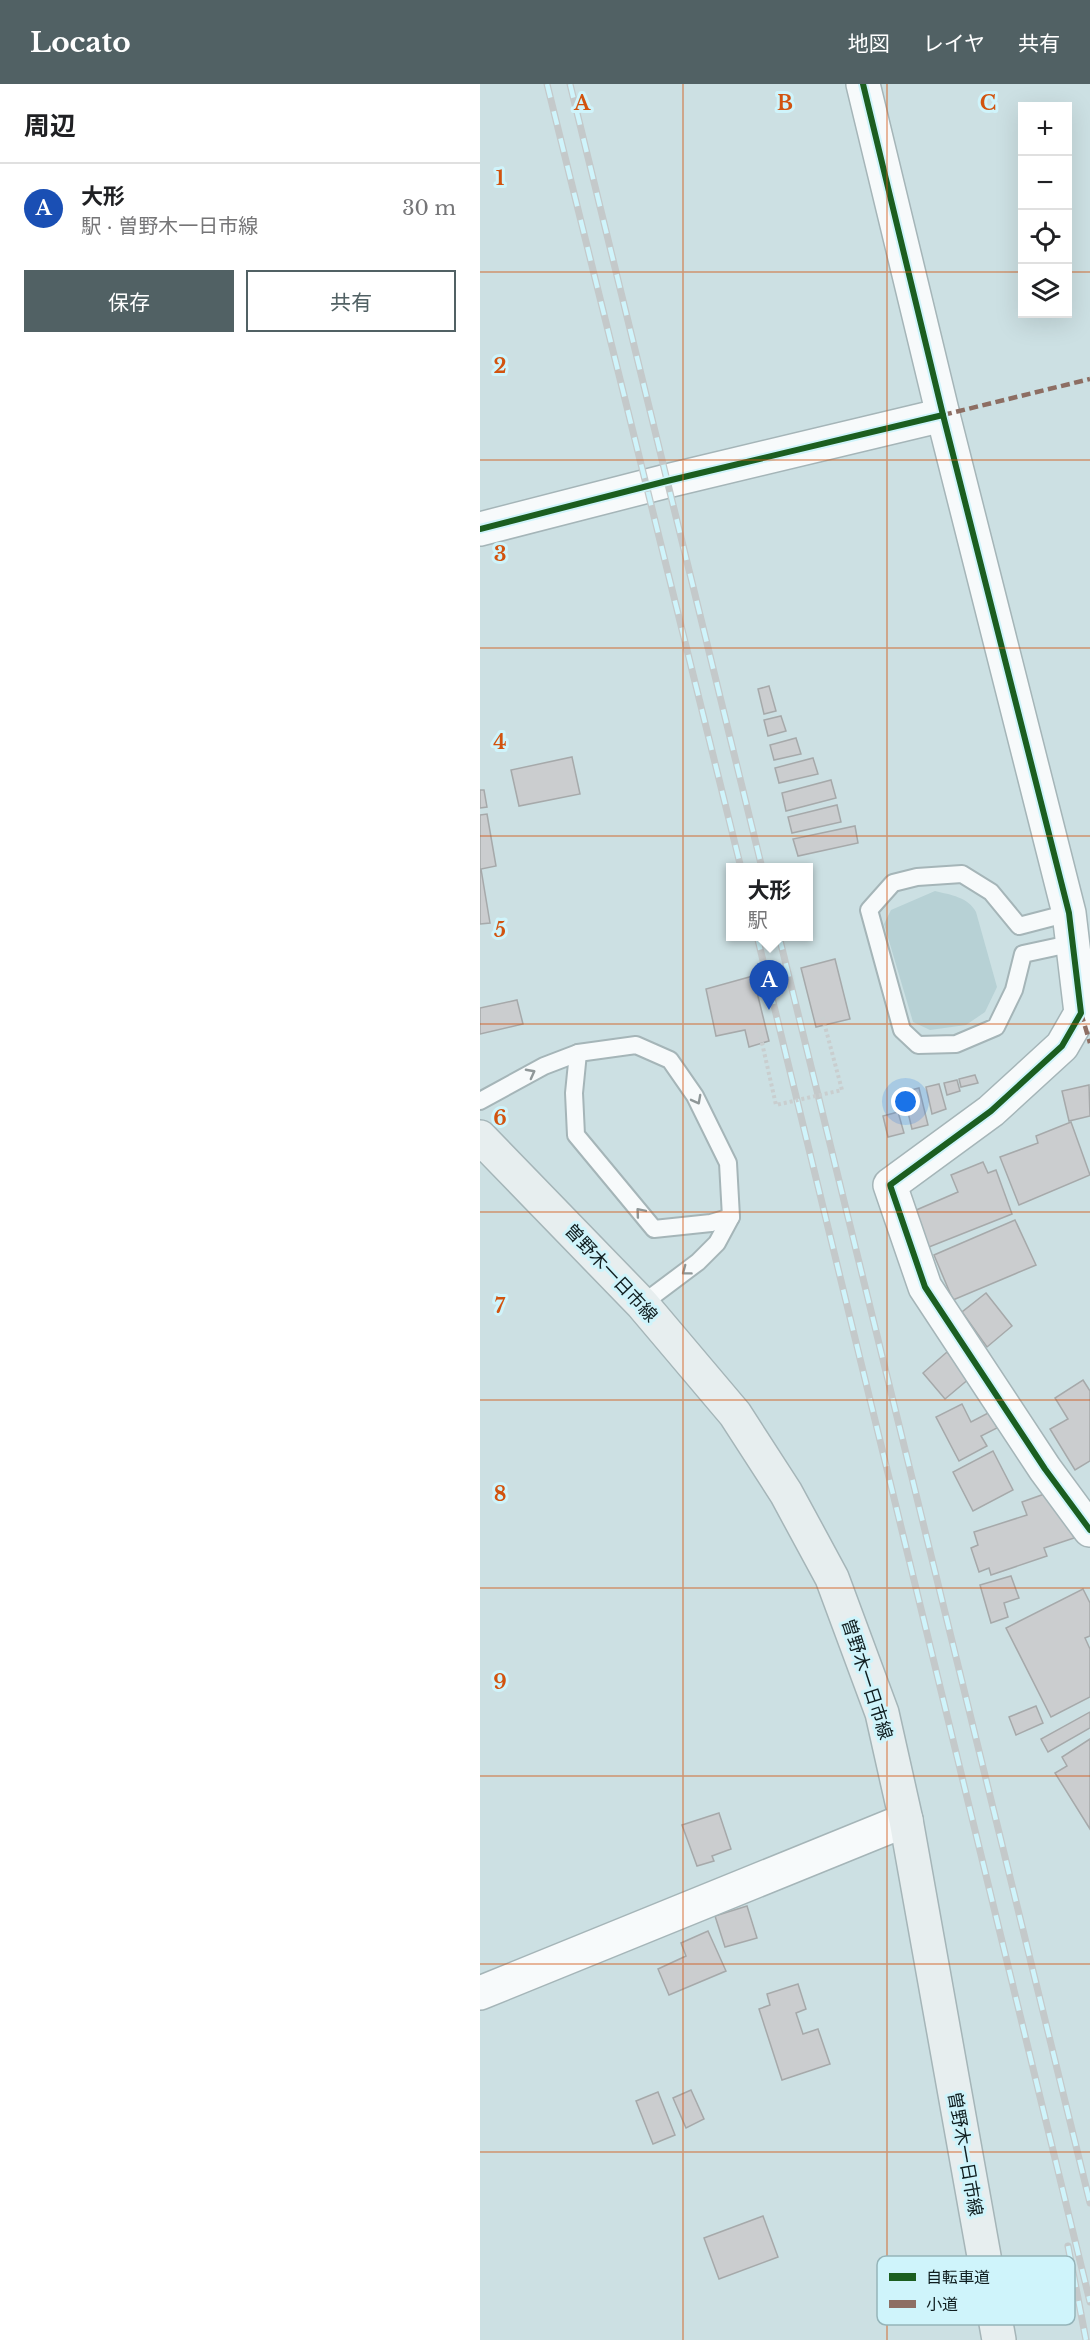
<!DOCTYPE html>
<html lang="ja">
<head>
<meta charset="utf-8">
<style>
  body { margin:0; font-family:"Libre Baskerville","Noto Sans JP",serif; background:#f2f2f2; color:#202124 }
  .controls { position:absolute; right:18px; top:18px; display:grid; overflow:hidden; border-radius:0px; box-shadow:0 6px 24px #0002 }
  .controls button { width:54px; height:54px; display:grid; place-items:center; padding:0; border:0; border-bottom:2px solid #e0e0e0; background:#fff; color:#202124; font:30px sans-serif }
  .you { position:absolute; left:426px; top:1018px; width:21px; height:21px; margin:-15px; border:4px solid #fff; border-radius:50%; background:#1a73e8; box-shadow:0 0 0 9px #1a73e833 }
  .badge { display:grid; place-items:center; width:39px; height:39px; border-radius:50%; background:#516164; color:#fff; font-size:20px; font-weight:700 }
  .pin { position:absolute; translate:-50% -50px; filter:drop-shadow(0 2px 3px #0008) }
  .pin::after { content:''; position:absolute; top:32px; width:21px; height:18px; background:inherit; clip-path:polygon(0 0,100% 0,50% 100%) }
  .popup { position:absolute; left:246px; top:779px; width:87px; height:78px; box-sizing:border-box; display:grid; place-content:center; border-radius:0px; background:#fff; filter:drop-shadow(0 2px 4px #0005); font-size:20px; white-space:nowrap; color:#757577 }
  .popup b { font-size:22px; color:#202124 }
  .popup::after { content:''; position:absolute; left:50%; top:100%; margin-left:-12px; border:12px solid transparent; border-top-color:#fff }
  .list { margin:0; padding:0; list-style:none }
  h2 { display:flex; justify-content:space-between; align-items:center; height:78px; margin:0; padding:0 24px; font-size:26px }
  h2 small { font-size:20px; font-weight:400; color:#757577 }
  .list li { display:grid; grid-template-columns:39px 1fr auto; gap:18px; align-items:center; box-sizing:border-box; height:90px; padding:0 24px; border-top:2px solid #e0e0e0 }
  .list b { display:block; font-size:22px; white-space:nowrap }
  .list p { margin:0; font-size:20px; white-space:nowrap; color:#757577 }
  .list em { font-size:20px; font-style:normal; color:#757577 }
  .actions { display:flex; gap:12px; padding:18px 24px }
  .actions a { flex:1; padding:14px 0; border:2px solid #516164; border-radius:0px; text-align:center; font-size:21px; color:#516164 }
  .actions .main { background:#516164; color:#fff }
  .icon { flex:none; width:33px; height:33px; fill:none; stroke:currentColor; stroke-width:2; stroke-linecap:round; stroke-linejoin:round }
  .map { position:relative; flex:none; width:610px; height:2256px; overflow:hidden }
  header { display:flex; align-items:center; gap:36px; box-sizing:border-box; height:84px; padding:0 30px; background:#516164; color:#fff }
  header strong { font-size:28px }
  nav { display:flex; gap:33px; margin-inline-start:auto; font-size:21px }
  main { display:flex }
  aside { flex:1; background:#fff }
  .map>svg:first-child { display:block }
</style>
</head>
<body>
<header>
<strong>Locato</strong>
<nav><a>地図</a><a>レイヤ</a><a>共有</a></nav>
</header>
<main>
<aside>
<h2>周辺<small></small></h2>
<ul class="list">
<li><span class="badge" style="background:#1a4fb4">A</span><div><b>大形</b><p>駅 · 曽野木一日市線</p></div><em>30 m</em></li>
</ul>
<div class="actions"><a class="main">保存</a><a>共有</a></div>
</aside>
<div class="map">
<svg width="610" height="2256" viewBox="0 0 610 2256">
  <rect width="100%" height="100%" fill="#cce0e3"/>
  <!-- green -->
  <path fill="#b7d1d5" d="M455,807C471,811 488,813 496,828L517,903L505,928L486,941L450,946L433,938L404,840L411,826Z"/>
  <!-- building -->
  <g fill="#cbcdcf" stroke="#a6a9aa" stroke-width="1.5">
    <path d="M289,602L296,627L284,630L278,605Z"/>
    <path d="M301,632L306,647L288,652L284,636Z"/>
    <path d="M316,654L321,670L294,676L290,661Z"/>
    <path d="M92,673L100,710L39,722L31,686Z"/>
    <path d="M333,674L338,690L299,699L295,684Z"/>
    <path d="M351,696L356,714L306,727L302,709Z"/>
    <path d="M0,706H4L7,723L0,724Z"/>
    <path d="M357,721L361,738L312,749L308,733Z"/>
    <path d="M7,730L16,782L1,785L10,839L0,840V731Z"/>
    <path d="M375,742L378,759L318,772L313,755Z"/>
    <path d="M355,875L370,935L336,943L321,884Z"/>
    <path d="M273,892L289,957L269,963L265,946L236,952L226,905Z"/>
    <path d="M37,916L43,940L0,950V924Z"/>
    <path d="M495,991L498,999L481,1003L479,995Z"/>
    <path d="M477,996L480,1007L467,1011L464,999Z"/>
    <path d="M459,1000L466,1025L452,1030L446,1003Z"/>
    <path d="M609,1001L610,1032L589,1037L582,1007Z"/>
    <path d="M439,1004L448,1041L432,1045L423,1008Z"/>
    <path d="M418,1028L424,1049L408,1053L403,1032Z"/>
    <path d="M591,1038L610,1091L539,1121L520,1073L558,1059L556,1052Z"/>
    <path d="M503,1078L508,1089L516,1086L532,1130L449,1163L434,1127L478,1108L471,1091Z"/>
    <path d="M535,1136L556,1181L473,1216L454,1171Z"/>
    <path d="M506,1209L532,1242L507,1263L482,1228Z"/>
    <path d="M467,1268L490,1294L465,1315L443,1289Z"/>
    <path d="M603,1296L610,1307V1377L595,1386L570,1345L588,1335L575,1314Z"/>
    <path d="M482,1320L491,1338L510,1328L517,1344L501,1352L507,1362L479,1377L456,1333Z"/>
    <path d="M513,1367L533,1406L493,1427L473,1388Z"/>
    <path d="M570,1408L583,1424L594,1454L564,1464L567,1472L511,1491L509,1484L499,1488L491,1464L498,1461L494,1448L547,1431L542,1418Z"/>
    <path d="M531,1492L539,1514L524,1519L528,1533L511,1539L500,1501Z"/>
    <path d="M603,1505L610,1519V1552L605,1554L610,1565V1613L571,1633L526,1544Z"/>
    <path d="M556,1622L563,1639L536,1651L529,1633Z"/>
    <path d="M610,1628V1644L568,1668L561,1655Z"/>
    <path d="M610,1655V1745L575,1689L587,1682L582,1673Z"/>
    <path d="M239,1729L251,1765L232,1772L234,1777L217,1782L202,1741Z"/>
    <path d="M267,1822L277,1854L245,1863L235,1832Z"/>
    <path d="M228,1847L246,1887L189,1911L178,1885L206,1872L201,1859Z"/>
    <path d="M318,1900L326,1925L316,1929L323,1950L338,1945L350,1980L302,1996L279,1925L290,1921L287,1910Z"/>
    <path d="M211,2006L224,2035L206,2044L193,2014Z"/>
    <path d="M178,2008L195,2051L173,2060L156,2017Z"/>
    <path d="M283,2132L298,2173L239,2195L224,2154Z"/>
  </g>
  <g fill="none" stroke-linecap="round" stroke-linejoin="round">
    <!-- service casing -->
    <g stroke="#a5b5b8" stroke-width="20">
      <g id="service">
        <path d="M589,829L539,842L511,808L482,790L437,793L413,799L389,826L422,946L438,961L476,960L516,943L534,906L543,870L594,859"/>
        <path d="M98,969L94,1009L96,1051L174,1145L231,1139L251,1133"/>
        <path d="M0,1017L64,982L98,969L156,961L190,976L215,1012L248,1079L251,1133L237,1159L218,1178L162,1220"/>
      </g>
    </g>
    <!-- minor casing -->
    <g stroke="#a5b5b8" stroke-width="36">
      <g id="minor">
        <path d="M383,0L463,331L589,829L601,929L582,962L511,1027L410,1101L445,1203L565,1385L610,1446"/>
        <path d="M0,445L187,397L463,331"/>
        <path d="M0,1909L426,1736"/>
      </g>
    </g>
    <!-- secondary casing -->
    <g stroke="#a5b5b8" stroke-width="36">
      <path id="secondary" d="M0,1053L162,1220L255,1330L306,1409L352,1494L402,1629L426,1736L519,2256"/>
    </g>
    <!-- service -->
    <use href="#service" stroke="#f7fafb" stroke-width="16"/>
    <!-- minor -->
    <use href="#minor" stroke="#f7fafb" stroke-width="33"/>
    <!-- secondary -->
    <use href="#secondary" stroke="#e7eeef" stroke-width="33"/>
    <!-- rail casing -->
    <g stroke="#c4c9ca" stroke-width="7">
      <g id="rail">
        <path d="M67,0L261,784"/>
        <path d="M90,0L282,784"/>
        <path d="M277,852L610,2218"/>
        <path d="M299,852L610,2119"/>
        <path d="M588,2162L606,2256"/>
      </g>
    </g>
    <!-- rail -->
    <use href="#rail" stroke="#cff4fb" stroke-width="4.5" stroke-dasharray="14" stroke-linecap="butt"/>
    <!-- path-bridge -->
    <path stroke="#c9cecf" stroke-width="4" stroke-dasharray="3 3" stroke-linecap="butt" d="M278,941L296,1021L362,1006L342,931"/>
    <!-- quiet -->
    <g stroke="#8d6e63" stroke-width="4.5" stroke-dasharray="9 4.5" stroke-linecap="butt">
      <path d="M463,331L610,295"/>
      <path d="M601,929L610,959"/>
    </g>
    <!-- cycleway casing -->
    <g stroke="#cff4fb" stroke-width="10">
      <g id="cycleway">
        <path d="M383,0L463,331L589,829L601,929L582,962L511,1027L410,1101L445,1203L565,1385L610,1446"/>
        <path d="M0,445L187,397L463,331"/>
      </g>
    </g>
    <!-- cycleway -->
    <use href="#cycleway" stroke="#1b5e20" stroke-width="6"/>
  </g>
  <!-- one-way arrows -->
  <defs><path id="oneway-chevron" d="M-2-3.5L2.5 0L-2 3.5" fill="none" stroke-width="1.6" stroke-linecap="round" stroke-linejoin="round" transform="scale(1.5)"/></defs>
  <g stroke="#8f9798">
    <use href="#oneway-chevron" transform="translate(51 989) rotate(-28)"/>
    <use href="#oneway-chevron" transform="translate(217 1016) rotate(62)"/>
    <use href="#oneway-chevron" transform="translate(160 1128) rotate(-130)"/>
    <use href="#oneway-chevron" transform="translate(206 1187) rotate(143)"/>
  </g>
  <!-- grid -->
  <path fill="none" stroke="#d2530e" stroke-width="1.5" stroke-opacity="0.55" d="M203,0V2256M407,0V2256M0,188H542M588,188H610M0,376H610M0,564H610M0,752H610M0,940H610M0,1128H610M0,1316H610M0,1504H610M0,1692H610M0,1880H610M0,2068H610"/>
  <g text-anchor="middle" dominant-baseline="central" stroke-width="6" stroke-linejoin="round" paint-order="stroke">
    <!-- street labels -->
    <g font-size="18" fill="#0f1d1f" stroke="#cff4fb">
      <text transform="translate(131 1189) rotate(47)">曽野木一日市線</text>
      <text transform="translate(387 1595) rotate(72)">曽野木一日市線</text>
      <text transform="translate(485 2070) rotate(80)">曽野木一日市線</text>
    </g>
  </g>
  <!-- legend -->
  <rect x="397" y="2172" width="198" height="69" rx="9" fill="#cff4fb" stroke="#95b4b9" stroke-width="1.5"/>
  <rect x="409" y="2189" width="27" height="8" fill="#1b5e20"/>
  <rect x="409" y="2216" width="27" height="8" fill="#8d6e63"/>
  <g font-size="16" fill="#0f1d1f">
    <text x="446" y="2199">自転車道</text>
    <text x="446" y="2226">小道</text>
  </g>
  <g font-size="20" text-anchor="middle" font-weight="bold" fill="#d2530e" stroke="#cff4fb" stroke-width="6" stroke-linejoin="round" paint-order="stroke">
    <text x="102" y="26">A</text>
    <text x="305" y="26">B</text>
    <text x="508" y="26">C</text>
    <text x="20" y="101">1</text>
    <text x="20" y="289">2</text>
    <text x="20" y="477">3</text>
    <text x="20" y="665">4</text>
    <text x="20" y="853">5</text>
    <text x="20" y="1041">6</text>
    <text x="20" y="1229">7</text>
    <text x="20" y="1417">8</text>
    <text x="20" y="1605">9</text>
  </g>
</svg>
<div class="controls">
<button>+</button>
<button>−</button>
<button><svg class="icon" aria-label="locate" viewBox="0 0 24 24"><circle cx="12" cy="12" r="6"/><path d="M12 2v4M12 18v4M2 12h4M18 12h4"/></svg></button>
<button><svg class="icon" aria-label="layers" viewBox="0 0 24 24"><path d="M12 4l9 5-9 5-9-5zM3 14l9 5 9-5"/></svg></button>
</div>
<div class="you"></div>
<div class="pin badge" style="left:289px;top:926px;background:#1a4fb4">A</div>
<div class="popup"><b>大形</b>駅</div>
</div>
</main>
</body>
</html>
